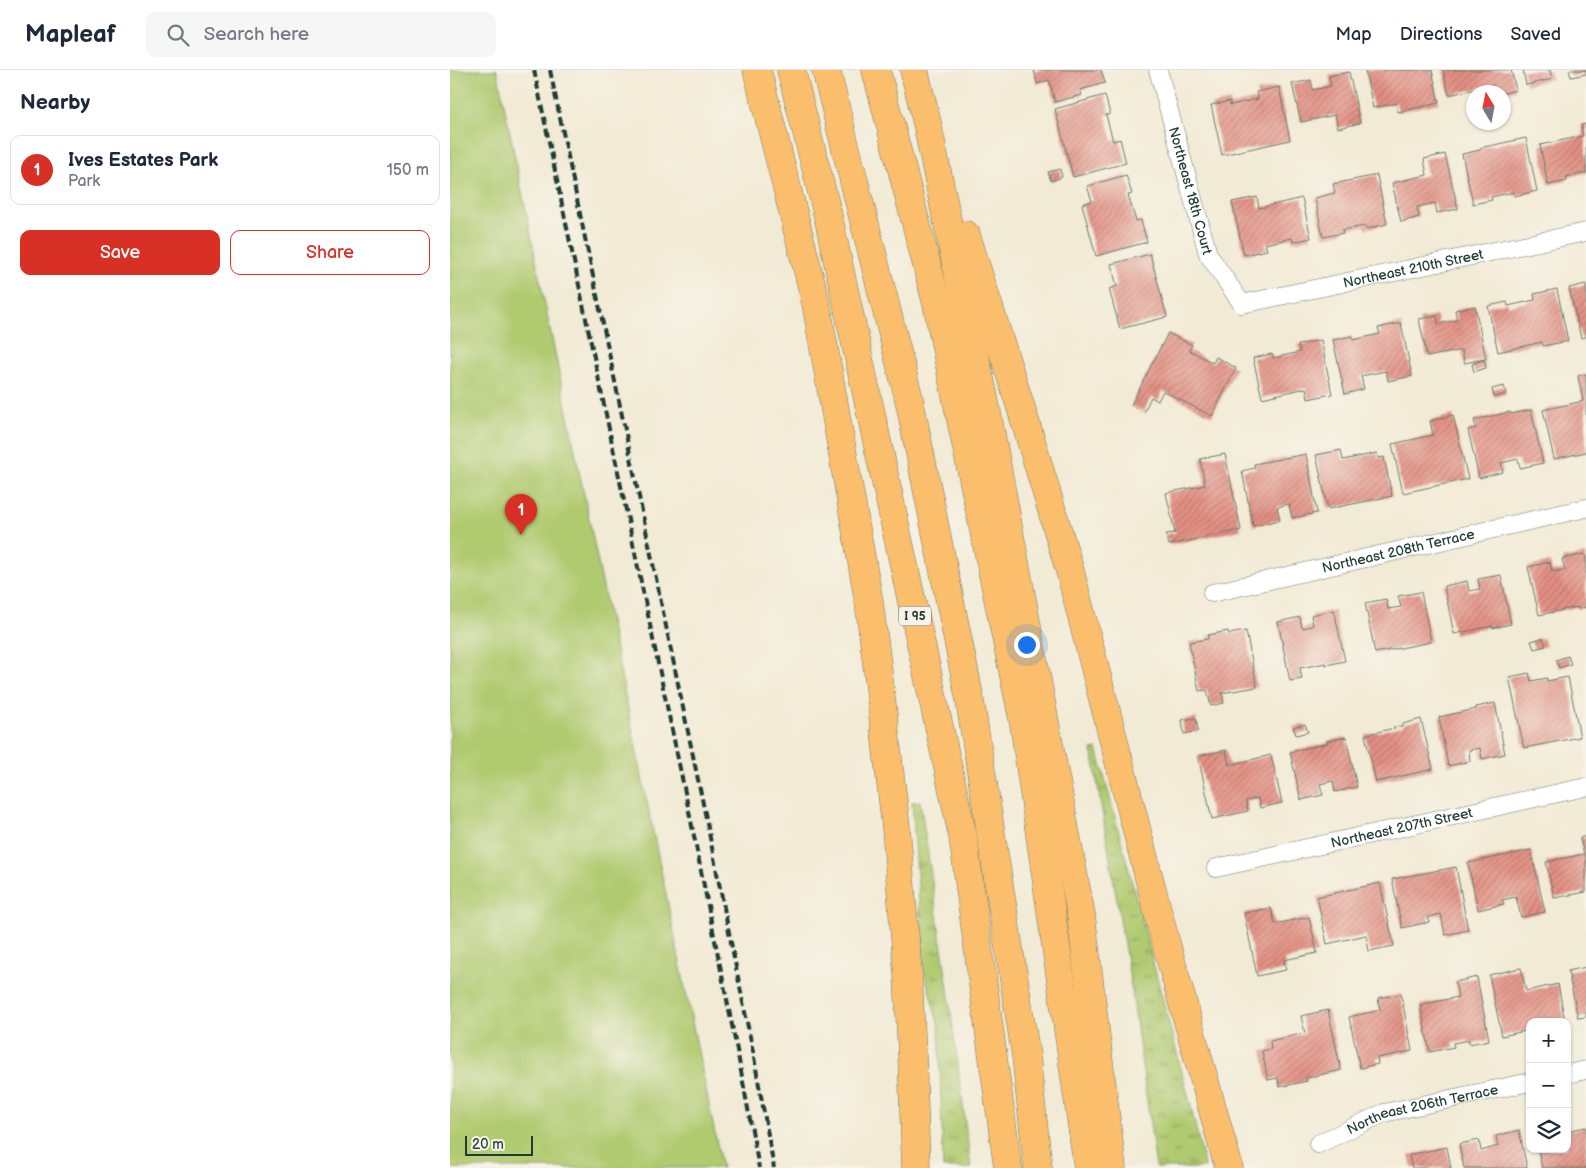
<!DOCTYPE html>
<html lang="en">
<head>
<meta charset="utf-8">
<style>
  body { margin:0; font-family:"Balsamiq Sans",sans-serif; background:#f6f6f7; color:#1f2937 }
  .controls { position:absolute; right:15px; bottom:15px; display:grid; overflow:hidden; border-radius:10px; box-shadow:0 1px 4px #0004 }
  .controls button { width:45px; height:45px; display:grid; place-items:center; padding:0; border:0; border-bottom:1px solid #e0e1e3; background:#fff; color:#1f2937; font:25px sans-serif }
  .compass { position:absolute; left:1016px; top:15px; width:45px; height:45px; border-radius:50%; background:#fff; box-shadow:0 1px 4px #0004; rotate:350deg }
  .scale { position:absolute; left:15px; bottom:12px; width:68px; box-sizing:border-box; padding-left:5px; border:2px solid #1f3d34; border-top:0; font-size:14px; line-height:18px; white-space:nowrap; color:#1f3d34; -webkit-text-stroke:4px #f7f3e8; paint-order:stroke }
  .you { position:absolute; left:576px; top:574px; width:18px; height:18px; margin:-12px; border:4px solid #fff; border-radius:50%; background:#1a73e8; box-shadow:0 0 0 8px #1a73e833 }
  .badge { display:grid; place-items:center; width:32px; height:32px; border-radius:50%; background:#d93025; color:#fff; font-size:16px; font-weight:700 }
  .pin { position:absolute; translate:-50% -41px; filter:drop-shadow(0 1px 2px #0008) }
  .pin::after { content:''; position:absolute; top:26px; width:18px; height:15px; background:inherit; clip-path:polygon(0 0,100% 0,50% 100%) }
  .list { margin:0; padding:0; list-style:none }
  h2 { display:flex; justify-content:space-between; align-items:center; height:65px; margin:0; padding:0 20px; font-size:21px }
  h2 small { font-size:16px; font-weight:400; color:#747a83 }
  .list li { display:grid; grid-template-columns:32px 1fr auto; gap:15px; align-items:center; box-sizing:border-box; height:70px; margin:0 10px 10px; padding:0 10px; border:1px solid #e0e1e3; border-radius:10px }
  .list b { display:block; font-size:19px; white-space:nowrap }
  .list p { margin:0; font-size:16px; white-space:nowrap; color:#747a83 }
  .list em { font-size:16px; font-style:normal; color:#747a83 }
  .actions { display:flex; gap:10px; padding:15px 20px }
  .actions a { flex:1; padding:11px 0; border:1px solid #d93025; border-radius:10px; text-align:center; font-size:18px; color:#d93025 }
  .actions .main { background:#d93025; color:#fff }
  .icon { flex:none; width:28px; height:28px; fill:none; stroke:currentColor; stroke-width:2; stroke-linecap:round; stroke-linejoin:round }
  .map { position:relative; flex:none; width:1136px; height:1098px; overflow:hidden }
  header { display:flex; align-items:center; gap:30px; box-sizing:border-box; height:70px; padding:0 25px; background:#fff; border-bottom:1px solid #e0e1e3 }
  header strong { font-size:24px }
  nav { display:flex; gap:28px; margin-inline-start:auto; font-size:18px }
  .search { width:350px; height:45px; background:#f6f6f7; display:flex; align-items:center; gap:12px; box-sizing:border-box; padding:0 18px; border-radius:10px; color:#747a83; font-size:19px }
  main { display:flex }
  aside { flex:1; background:#fff }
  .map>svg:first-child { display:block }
</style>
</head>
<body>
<header>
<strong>Mapleaf</strong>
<div class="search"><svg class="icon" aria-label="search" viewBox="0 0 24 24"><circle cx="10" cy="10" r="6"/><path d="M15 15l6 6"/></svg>Search here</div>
<nav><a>Map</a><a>Directions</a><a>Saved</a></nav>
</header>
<main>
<aside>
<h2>Nearby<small></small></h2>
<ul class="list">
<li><span class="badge">1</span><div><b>Ives Estates Park</b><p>Park</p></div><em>150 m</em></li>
</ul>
<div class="actions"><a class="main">Save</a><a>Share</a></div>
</aside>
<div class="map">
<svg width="1136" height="1098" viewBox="0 0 1136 1098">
  <defs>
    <pattern id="grass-tufts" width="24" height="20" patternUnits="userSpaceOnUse" patternTransform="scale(1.25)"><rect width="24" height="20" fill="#b0ca6f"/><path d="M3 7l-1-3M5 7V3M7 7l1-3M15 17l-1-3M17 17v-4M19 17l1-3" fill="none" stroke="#8fa55c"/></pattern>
    <pattern id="building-hatch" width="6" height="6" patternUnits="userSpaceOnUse" patternTransform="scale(1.25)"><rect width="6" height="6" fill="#e49083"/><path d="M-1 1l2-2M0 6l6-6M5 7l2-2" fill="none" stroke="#b8776c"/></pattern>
  </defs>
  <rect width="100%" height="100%" fill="#f7f3e8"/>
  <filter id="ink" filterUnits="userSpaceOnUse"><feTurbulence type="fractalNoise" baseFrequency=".02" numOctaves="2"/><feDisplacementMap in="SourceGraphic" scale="10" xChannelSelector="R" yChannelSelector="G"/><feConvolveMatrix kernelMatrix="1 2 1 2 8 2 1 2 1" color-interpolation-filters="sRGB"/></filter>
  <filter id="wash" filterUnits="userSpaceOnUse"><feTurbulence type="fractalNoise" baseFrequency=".0096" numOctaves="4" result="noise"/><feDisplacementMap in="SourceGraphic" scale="20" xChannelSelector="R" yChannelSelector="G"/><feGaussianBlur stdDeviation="1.12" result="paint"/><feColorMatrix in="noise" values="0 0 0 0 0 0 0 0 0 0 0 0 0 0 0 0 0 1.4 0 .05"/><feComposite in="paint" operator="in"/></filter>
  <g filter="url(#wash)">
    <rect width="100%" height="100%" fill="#f1ead4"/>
    <!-- grass -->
    <g fill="url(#grass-tufts)" stroke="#688452">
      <path d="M647,679L741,1037L755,1098H706L683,928L642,680Z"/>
      <path d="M470,731L497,912L521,1098H493L489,957L474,901L462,732Z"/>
    </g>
    <!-- park -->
    <path fill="#b0ca6f" stroke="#688452" d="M0,0H47L272,1098H0Z"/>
    <g id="blocks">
      <!-- building -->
      <g fill="url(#building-hatch)">
        <path d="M584,0H651L655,13L630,20L632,25L605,32L599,10L587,14Z"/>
        <path d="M915,0H982L989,33L948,42L946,33L923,38Z"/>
        <path d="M993,0H1061L1066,20L1054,23L1044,22L1043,15L999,25Z"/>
        <path d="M1073,0H1100L1102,9L1076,15Z"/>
        <path d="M1119,0H1136V4L1121,7Z"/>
        <path d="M899,2L910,53L888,58L885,45L851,52L842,14L861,10L863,20L881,16L879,6Z"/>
        <path d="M829,17L840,70L772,85L761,35L780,31V35L808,29L806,22Z"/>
        <path d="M655,25L660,44L656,45L663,71L670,69L676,93L623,107L605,39Z"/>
        <path d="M1136,54V103L1116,107L1117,111L1098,115L1090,75L1133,66L1131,55Z"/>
        <path d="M1076,68L1087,121L1064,126V122L1041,127L1042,130L1023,134L1012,84L1030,80V78Z"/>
        <path d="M995,84L1008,139L987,143L985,133L967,137L969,147L951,152L942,113L977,105L974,89Z"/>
        <path d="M610,99L612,107L601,111L598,102Z"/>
        <path d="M676,105L682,124L678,125L686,151L691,150L697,172L646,186L632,134L642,131L637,116Z"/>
        <path d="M927,105L937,154L916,159L915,156L892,160L893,163L873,167L865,128L885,123L883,114Z"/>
        <path d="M807,127L809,138L852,128L861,168L843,172L842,168L815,174L817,180L794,185L782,132Z"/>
        <path d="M700,184L717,247L670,259L659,219L667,216L661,194Z"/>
        <path d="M1136,214V267L1131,268L1119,218Z"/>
        <path d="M1107,219L1118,271L1093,276L1092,272L1048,282L1038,236L1057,232L1058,236L1085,230L1084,224Z"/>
        <path d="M1025,236L1036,289L1014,293L1012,280L977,287L969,249L987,246L988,254L1007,250L1005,240Z"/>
        <path d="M951,253L962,306L938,311L936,301L911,306L914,319L895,324L883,270L902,266L903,270L930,264L928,258Z"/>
        <path d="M718,263L742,275L739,280L763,293L766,287L786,298L762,346L713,321L708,331L701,327L694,342L681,335Z"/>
        <path d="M871,270L882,324L858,329L856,318L812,328L803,288L822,284L823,288L850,282L848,275Z"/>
        <path d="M1034,290L1036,298L1024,302L1022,294Z"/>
        <path d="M1136,304V382L1104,389L1093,340L1133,331L1128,306Z"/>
        <path d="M1054,316L1056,324L1044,327L1042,319Z"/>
        <path d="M1081,340L1093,393L1070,398L1068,389L1051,393L1053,402L1029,408L1018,360L1026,358L1024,350L1060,342L1061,344Z"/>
        <path d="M1003,345L1018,409L953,423L942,374L983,365L980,351Z"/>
        <path d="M891,380L893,390L927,383L928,388L934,387L942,426L878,439L866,385Z"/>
        <path d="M775,384L791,460L719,475L716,464L725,463L716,423L755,415L750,389Z"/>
        <path d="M856,384L867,443L842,448L839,434L827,437L830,450L803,456L792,401L805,398L804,394Z"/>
        <path d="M1135,484L1136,491V537L1128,539L1127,537L1089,545L1078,497L1100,492L1102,502L1115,500L1112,489Z"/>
        <path d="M1051,505L1061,554L1042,558V556L1004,564L994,516L1017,511L1019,521L1030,519L1028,509Z"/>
        <path d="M971,522L981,572L925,583L915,533L936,529L938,539L951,537L948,526Z"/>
        <path d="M884,540L895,591L876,595V593L850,598L852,609L840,611L828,552L850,547L852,558L863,556L861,545Z"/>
        <path d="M778,561L779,564L796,561L807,617L772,623L774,633L761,636L757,620L749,621L739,572L758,569V565Z"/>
        <path d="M1093,568L1096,576L1084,579L1081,571Z"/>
        <path d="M1118,586L1121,594L1109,598L1106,590Z"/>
        <path d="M1079,603L1081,611L1097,608V611L1118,607L1130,667L1074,678L1059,607Z"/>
        <path d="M1045,633L1055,684L1032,689L1030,678L1019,680L1020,691L998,696L989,647L1026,639V637Z"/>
        <path d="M746,648L748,661L734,664L732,650Z"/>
        <path d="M971,649L983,699L926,712L915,665L953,656V654Z"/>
        <path d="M855,654L858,662L846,665L843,657Z"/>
        <path d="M896,667L907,717L885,722L883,711L870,714L873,725L851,730L840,682L878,673L877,671Z"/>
        <path d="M776,680L779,695L821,685L832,733L810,738L808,728L796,731L798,741L762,749L748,686Z"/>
        <path d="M1136,766V822L1104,828L1096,792L1134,784L1130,768Z"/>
        <path d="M1081,780L1095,842L1071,847L1066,827L1052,830L1054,834L1028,840L1018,793Z"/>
        <path d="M1006,797L1018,860L995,865L991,844L978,847L979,852L952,858L942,809Z"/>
        <path d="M930,813L944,876L919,881L916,865L877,874L867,827Z"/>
        <path d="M821,838L825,854L859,847L867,883L834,890L836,900L807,906L794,843Z"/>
        <path d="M1136,897V947L1128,948L1118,901Z"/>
        <path d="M1071,898L1076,921L1108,914L1115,952H1080V960L1052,966L1039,905Z"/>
        <path d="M1027,907L1039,970L1019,974V970L1003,973L1004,977L980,982L970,935L1008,927L1005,912Z"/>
        <path d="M951,924L962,981L927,988L928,994L910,998L899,947L930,940L928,928Z"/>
        <path d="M878,940L891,1000L856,1008L857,1011L829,1017L828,1008L818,1010L812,981L821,979L820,971L855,963L851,946Z"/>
        <path d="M1136,1057V1098H1092L1088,1079H1117V1061Z"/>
        <path d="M1069,1060L1077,1098H1014L1009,1074L1029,1070L1031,1081L1048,1076L1046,1066Z"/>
        <path d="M997,1077L1001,1098H962L959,1085Z"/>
      </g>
    </g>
  </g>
  <g filter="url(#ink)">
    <use href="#blocks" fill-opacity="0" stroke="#687a6c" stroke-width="1"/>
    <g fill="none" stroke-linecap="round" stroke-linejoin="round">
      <!-- street casing -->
      <g stroke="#687a6c" stroke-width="19">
        <g id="street">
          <path id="s1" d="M708,0L758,184L792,234L1136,162"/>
          <path id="s2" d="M762,523L1136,438"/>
          <path id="s3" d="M766,798L1136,717"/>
          <path d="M1117,1004L1136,1000"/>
          <path id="s4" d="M868,1074L934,1043L1080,1012"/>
        </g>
      </g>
      <!-- highway casing -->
      <g stroke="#687a6c" stroke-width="29">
        <g id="highway">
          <path d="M307,0L366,233L419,532L429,610L446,758L458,905L462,985L466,1098"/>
          <path d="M341,0L378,146L513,767L558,1098"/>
          <path d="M376,0L459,329L519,625L576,986L588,1098"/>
          <path d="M426,0L487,234L574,654L638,1098"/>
          <path d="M464,0L477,53L536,338L631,845L662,1098"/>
          <path d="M516,165L572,341L620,501L714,866L779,1098"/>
        </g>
      </g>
      <!-- street -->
      <use href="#street" stroke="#fff" stroke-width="18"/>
      <!-- highway -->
      <use href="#highway" stroke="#fabe6d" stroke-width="28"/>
      <!-- rail -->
      <g stroke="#1f3d34" stroke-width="4" stroke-dasharray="8 4" stroke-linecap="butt">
        <path d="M84,0L241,751L288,985L309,1098"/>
        <path d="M100,0L256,748L303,982L324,1098"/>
      </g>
    </g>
  </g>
  <g text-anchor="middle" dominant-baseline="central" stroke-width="4" stroke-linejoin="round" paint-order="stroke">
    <!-- shield labels -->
    <rect fill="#f7f3e8" stroke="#60746a" stroke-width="1" x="449" y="536.5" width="32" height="19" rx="4"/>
    <g font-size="12" font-weight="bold" fill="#1f3d34">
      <text x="465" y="546">I 95</text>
    </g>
    <!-- street labels -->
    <g font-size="14" fill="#1f3d34" stroke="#f7f3e8">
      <text stroke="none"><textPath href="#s1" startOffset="125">Northeast 18th Court</textPath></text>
      <text stroke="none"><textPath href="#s1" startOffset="426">Northeast 210th Street</textPath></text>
      <text stroke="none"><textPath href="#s2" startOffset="191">Northeast 208th Terrace</textPath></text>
      <text stroke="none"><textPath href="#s3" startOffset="190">Northeast 207th Street</textPath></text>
      <text stroke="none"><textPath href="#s4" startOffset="111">Northeast 206th Terrace</textPath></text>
    </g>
  </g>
</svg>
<div class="controls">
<button>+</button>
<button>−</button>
<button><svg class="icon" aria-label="layers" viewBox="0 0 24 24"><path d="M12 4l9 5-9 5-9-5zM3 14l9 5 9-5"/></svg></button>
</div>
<svg class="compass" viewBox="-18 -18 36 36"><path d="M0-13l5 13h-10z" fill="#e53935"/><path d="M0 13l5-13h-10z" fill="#747a83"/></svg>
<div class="scale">20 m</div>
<div class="you"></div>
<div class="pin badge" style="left:71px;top:465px">1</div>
</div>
</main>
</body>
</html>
